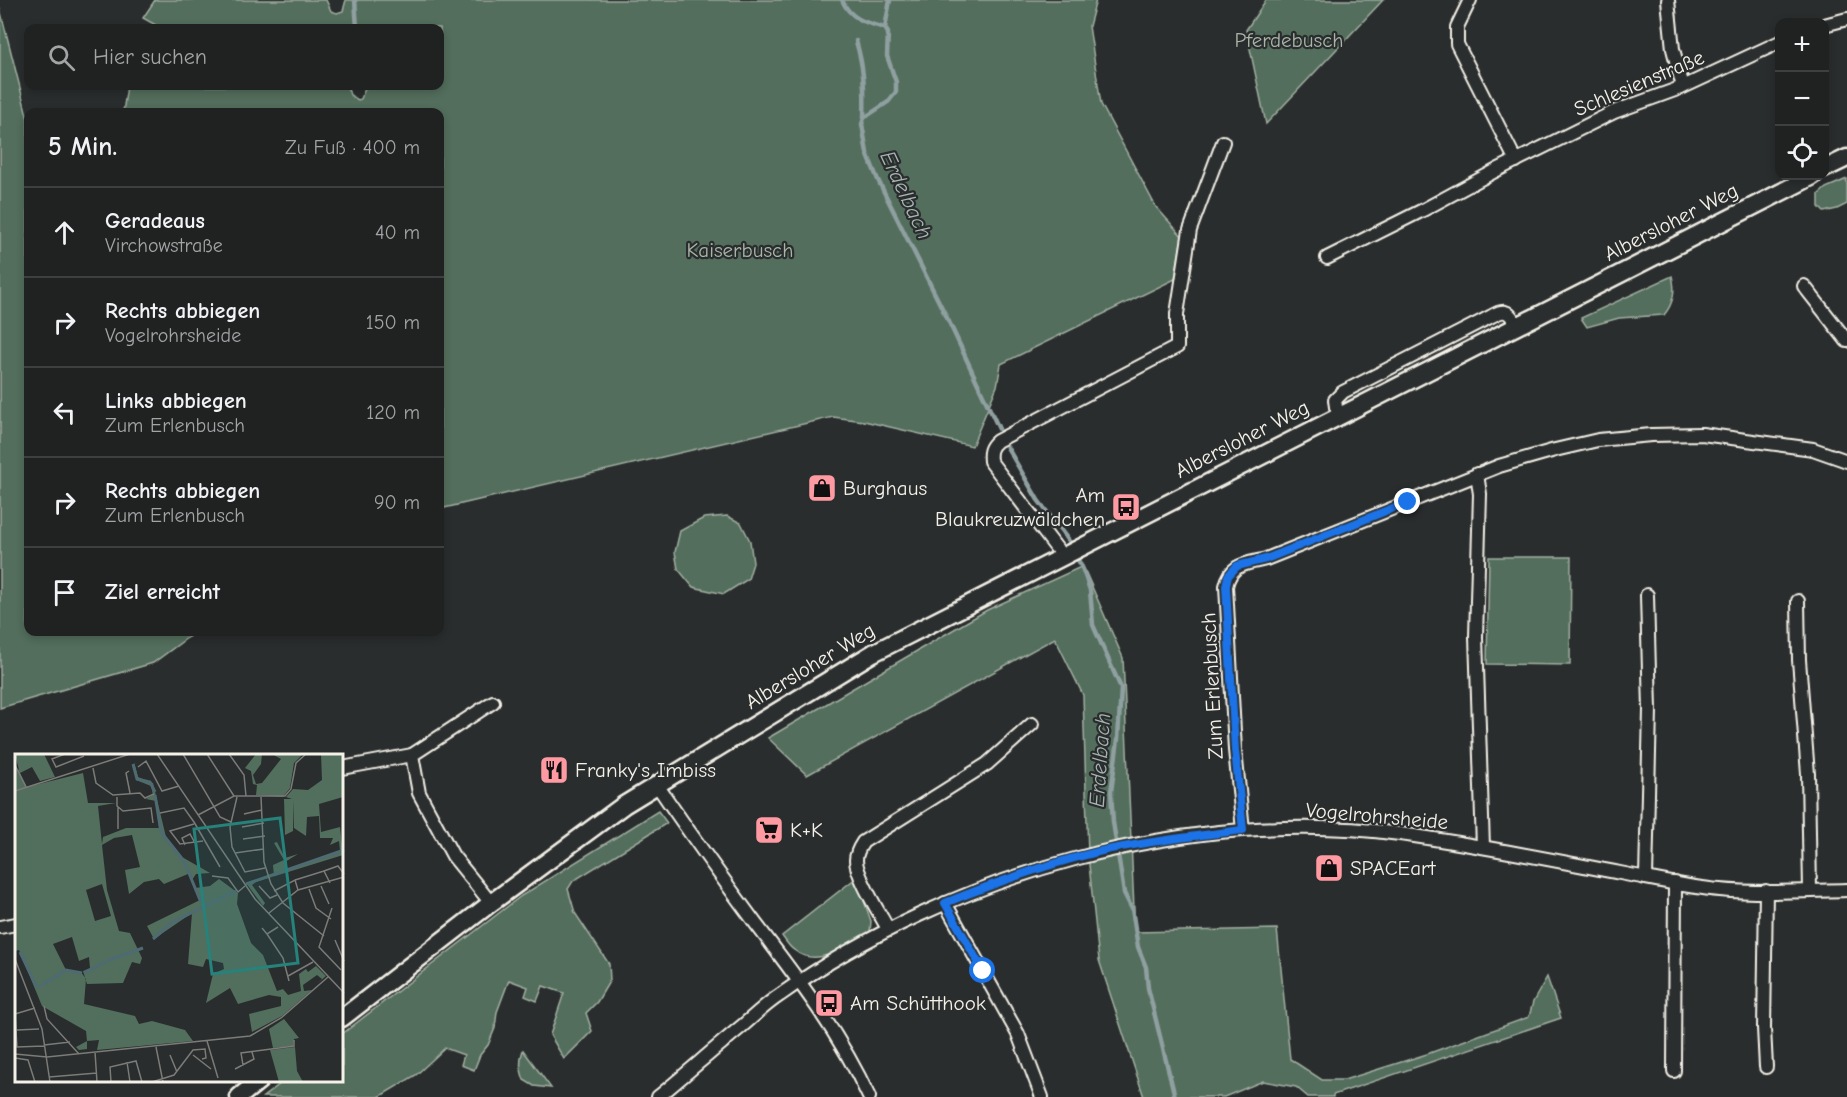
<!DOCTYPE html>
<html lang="de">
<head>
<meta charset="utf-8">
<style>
  body { margin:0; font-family:"Comic Neue",sans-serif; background:#2d2f2f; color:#f1f3f6 }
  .controls { position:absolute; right:18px; top:18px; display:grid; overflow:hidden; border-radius:12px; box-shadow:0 3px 9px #0003 }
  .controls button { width:54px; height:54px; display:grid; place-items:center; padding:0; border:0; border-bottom:2px solid #3d3f40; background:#202222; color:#f1f3f6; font:30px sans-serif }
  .stop { position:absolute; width:18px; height:18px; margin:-14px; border:4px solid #1a73e8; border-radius:50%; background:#fff }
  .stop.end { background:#1a73e8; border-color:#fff; box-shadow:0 2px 6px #0008 }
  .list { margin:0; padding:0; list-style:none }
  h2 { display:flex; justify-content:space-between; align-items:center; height:78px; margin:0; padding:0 24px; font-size:26px }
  h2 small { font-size:20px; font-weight:400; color:#a2a4a5 }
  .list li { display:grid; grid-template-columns:39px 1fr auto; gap:18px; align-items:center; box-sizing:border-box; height:90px; padding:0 24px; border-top:2px solid #3d3f40 }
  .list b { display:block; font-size:22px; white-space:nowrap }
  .list p { margin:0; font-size:20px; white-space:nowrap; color:#a2a4a5 }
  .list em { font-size:20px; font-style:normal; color:#a2a4a5 }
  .icon { flex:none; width:33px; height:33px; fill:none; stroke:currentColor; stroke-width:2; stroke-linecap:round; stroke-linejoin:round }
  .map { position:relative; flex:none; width:1847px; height:1097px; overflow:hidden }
  .search { position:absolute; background:#202222; box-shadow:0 3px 9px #0003; left:24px; top:24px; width:420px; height:66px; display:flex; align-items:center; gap:15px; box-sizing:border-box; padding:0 21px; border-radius:12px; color:#a2a4a5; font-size:22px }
  .panel { position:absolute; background:#202222; box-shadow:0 3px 9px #0003; left:24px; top:108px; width:420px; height:528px; border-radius:12px }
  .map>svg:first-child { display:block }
</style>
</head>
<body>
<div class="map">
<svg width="1847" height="1097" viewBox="0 0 1847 1097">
  <rect width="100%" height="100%" fill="#2a2d2e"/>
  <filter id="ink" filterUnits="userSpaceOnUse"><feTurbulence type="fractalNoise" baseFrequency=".0167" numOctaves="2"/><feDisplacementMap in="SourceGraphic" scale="12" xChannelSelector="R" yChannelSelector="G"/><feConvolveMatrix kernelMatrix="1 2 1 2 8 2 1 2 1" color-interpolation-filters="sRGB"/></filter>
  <g filter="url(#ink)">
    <!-- green -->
    <g fill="#526e5d" stroke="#a3b0a2" stroke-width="1.5">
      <path d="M155,0H326L331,11L337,13L343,11L346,0H1096L1089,26L1101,104L1156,207L1182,236L1175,279L1001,364L997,386L972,446L864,421L833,417L440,509V112H123L127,86H347L350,95L358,100L361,99L366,86H440V28H161L143,18Z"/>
      <path d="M1266,0H1383L1266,124L1246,30Z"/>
      <path d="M0,9L28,119V632H195L153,663L0,708Z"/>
      <path d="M1847,179V204L1837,209L1824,212L1819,207V194L1826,188Z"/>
      <path d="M1672,276C1676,291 1674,303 1664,315L1619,318L1587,327L1581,318Z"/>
      <path d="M727,516L741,523L750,541L753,563L748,579L724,594L693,587L678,569L675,552L680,531L704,518Z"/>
      <path d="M1489,557H1571L1570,665L1487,664Z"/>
      <path d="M1083,566L1123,658L1135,932L1277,929L1290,1059L1322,1080H1344L1427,1054L1529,1017L1533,1002L1547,977L1561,1018L1333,1095V1097H1308L1296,1087L1263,1081L1224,1097H1144L1099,960L1088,855L1083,695L1055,638L807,775L768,738L987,610Z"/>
      <path d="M658,811L667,823L573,881L568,889L575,913L609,964L610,980L597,1002L586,1013L592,1031L564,1059L550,1035L564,993L543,986L537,1001L525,996L528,987L509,980L497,1012L495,1028L488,1045L480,1055L474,1070L461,1065L464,1055L445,1048L416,1075L379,1097H263L284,1081L342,1080V1034L521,896Z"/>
      <path d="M856,878L871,921L870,932C849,944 818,970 794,950C789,947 785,940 782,936Z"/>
      <path d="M523,1050L551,1088L534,1086L524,1080C520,1069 519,1061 523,1050Z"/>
    </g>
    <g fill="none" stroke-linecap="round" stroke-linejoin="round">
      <!-- stream -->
      <g stroke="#90a0a1" stroke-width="4.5">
        <path d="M355,0L357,28"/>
        <path d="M842,0C850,19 866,23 885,28L888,33L887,56L896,82V92L888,102L864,118L862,124L867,153L878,180L950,324L999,429"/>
        <path d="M885,28L890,0"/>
        <path d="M856,41C864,68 865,90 864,118"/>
        <path d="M1007,447L1038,500L1069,541L1083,570L1090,590L1093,625L1121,688L1118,739L1111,792L1113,822L1124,893L1132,909L1138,947L1146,967L1148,988L1175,1097"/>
      </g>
      <!-- street casing -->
      <g stroke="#f4f1e8" stroke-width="16">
        <g id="street">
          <path d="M1470,0L1457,27V44L1516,161"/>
          <path d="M1668,0L1673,49L1683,87"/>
          <path d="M1824,25L1847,19"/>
          <path d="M1327,258L1423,210L1497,170L1614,112L1683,87L1780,42"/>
          <path d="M1804,286L1847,341"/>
          <path d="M1339,415L1336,407L1335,400L1343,392L1484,320C1502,311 1506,305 1517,325"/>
          <path d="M1477,474L1480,494L1476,637L1483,847"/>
          <path d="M1061,556L1057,549L990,461C989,452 990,447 997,441L1177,347V314L1190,230L1223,142"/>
          <path d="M1798,601L1799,660L1808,774L1810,891"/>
          <path d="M342,768L412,755"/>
          <path d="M657,785C689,832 722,878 756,924C798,979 840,1034 869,1097"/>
          <path d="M1243,830L1235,750L1226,586C1231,563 1246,564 1266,559L1499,466L1555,450L1598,440L1651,435L1702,434L1813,449L1847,461"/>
          <path d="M1646,878L1650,710L1647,595"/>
          <path d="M1766,891L1764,1028L1766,1067"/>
          <path d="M491,903L453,856L419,793L412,755L493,702"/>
          <path d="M945,903L1018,1034L1042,1097"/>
          <path d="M0,927L16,924"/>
          <path d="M888,929C880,914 856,876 856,860C856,854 859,848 863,842L987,764L1032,724"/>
          <path d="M1674,1071L1675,883"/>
          <path d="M658,1097C686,1074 713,1050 741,1027C754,1016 766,1004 780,995C950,874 1193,806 1400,834C1474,844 1547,859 1620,873C1653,879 1686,887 1720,890C1762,894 1805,891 1847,890"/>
        </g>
      </g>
      <!-- secondary casing -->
      <g stroke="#f4f1e8" stroke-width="21">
        <g id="secondary">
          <path d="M1824,169L1847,158"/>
          <path d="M342,1018L491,903L624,805L873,653L1813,176"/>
          <path d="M239,1097L260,1080"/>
        </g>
      </g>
      <!-- street -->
      <use href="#street" stroke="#2a2d2e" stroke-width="12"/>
      <!-- secondary -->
      <use href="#secondary" stroke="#2a2d2e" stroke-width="16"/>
    </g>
  </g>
  <g fill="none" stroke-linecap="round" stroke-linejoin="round" filter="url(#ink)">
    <!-- route -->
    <path stroke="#1a73e8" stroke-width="8" d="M983,971L945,903C995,883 1049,863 1102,851C1148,841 1196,836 1243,830L1235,750L1226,586L1228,576L1237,566L1266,559L1408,502"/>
  </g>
  <!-- icons -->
  <defs>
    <g id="shop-square" transform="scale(1.5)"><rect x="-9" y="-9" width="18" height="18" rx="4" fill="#ff9aa2" stroke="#2a2d2e"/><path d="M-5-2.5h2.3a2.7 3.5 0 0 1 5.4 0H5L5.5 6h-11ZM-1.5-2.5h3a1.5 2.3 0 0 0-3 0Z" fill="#111"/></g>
    <g id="bus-square" transform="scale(1.5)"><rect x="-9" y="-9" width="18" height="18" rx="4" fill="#ff9aa2" stroke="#2a2d2e"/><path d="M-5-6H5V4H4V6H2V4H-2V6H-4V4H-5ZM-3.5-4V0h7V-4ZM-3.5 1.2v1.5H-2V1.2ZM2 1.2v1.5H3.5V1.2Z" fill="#111"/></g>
    <g id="restaurant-square" transform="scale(1.5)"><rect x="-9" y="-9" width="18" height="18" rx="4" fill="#ff9aa2" stroke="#2a2d2e"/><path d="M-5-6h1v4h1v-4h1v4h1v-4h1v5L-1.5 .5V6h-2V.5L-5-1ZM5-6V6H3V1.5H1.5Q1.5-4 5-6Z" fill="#111"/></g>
    <g id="supermarket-square" transform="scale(1.5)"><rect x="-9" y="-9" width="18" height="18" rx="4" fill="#ff9aa2" stroke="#2a2d2e"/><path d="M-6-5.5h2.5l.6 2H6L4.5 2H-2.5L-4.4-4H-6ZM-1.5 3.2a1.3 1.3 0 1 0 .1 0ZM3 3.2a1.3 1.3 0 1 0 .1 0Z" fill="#111"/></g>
  </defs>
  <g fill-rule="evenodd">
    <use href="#shop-square" x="822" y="488"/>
    <use href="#bus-square" x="1126" y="507"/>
    <use href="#restaurant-square" x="554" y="770"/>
    <use href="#supermarket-square" x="769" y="830"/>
    <use href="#shop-square" x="1329" y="868"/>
    <use href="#bus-square" x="829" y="1003"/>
  </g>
  <g text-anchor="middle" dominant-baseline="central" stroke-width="4.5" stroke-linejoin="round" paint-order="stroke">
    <!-- park labels -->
    <g font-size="21" fill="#abb6a9" stroke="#2a2d2e">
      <text x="1289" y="40">Pferdebusch</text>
      <text x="740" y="250">Kaiserbusch</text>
    </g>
    <!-- street labels -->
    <g font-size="21" fill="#f4f1e8" stroke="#2a2d2e">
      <text transform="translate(1639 83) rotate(-23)">Schlesienstraße</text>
      <text transform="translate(1671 222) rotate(-27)">Albersloher Weg</text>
      <text transform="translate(1242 439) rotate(-27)">Albersloher Weg</text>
      <text transform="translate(810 666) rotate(-31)">Albersloher Weg</text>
      <text transform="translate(1212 686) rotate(-93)">Zum Erlenbusch</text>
      <text transform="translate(1377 816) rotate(5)">Vogelrohrsheide</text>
    </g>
    <!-- poi labels -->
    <g font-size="21" fill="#f4f1e8" stroke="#2a2d2e" text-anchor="start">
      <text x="843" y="488">Burghaus</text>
      <text x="1105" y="495" text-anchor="end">Am<tspan x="1105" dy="24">Blaukreuzwäldchen</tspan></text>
      <text x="575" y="770">Franky's Imbiss</text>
      <text x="790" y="830">K+K</text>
      <text x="1350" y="868">SPACEart</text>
      <text x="850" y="1003">Am Schütthook</text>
    </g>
    <!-- water labels -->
    <g font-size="22" font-style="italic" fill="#a9b4b3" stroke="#2a2d2e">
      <text transform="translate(906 195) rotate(65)">Erdelbach</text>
      <text transform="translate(1100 760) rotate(-86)">Erdelbach</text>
    </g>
  </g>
  <!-- overview -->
  <g transform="translate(15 754)">
    <rect width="328" height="328" fill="#2a2d2e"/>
    <path d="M0,0H29L40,23L25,27L17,13L5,19L12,33L68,19L73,49H101L83,52L87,90L88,83L111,74H144L141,47L131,45L138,41L136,32L121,26L119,8L123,23L138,29L151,83L167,103L195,119L181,120L177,126L173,120L149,130L144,125L129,128L114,140L110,116L125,113L117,81L99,84L87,91L92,136L104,177L115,179L127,204L125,210L117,208L108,229L72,230L68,217L75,214L74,203L64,207L57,183L38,190L51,216L66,218L71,225L69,250L120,262L124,270L137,267L170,276L178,287L82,296L84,286L72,287V295L64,296L61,293L72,287L71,277L27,252L4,196L0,197V13L4,16ZM87,130L96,162L80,167L71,136ZM241,0H247L246,10L238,21L241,30L247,29L266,5L257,0H288L279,9L275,34L268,43L241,41L242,31L238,30L236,17L230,14ZM306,0H328V43L304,50L306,78L325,73L328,101L241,128L237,131L250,149L248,152L231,129L259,122L258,111L269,106L259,89L262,88L270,104L283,100L270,108L273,115L325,97L324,87L315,91L318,84H305L304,62L292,63L291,82L279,74V46L278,77L270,81L269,45H277L271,43L278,35L293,36L307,26ZM204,125L223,139L222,150L236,189L248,201L262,237L268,235L273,241L286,237L284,220L291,215L293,218L301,212L311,222L303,229L307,225L302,221L288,231L289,237L297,236L267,262L237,278L234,260L266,252V243L254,241L223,250L215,234L191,249L198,220L209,215L208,209L191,205L188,213L173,210L177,159L139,185L132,172L185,146L180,134L195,132ZM269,265L284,284L279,285L278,292L258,294L254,275ZM280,293L282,317L288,328H264L255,296Z" fill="#526e5d" fill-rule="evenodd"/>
    <path fill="none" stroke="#4e6a72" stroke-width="3" d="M118,10L122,25L135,28L140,38M140,41L146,78L169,107L185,146L191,150M231,130L329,96M138,185L158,168L221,137M5,198L21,232H26M91,207L128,194M69,219L90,208M27,231L51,216L67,219"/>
    <path fill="none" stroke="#7b7b78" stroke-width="1.5" d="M50,0L37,5L41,13L69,2M142,0L240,145L329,239M168,0L205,63L216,68M192,0L219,42M214,0L229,21L231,42M0,11L11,33M123,13L131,7L147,37L164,32M78,14L81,29L98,41L125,39L130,44L139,40M114,17L111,19L115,39M0,37L115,0M102,43V52L108,57L136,54L138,69M222,43L215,73L217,93L230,118L250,114M246,43L249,108L256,130L268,149L309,182M145,59L169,54L179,68M229,60L247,56M183,61L219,42H270L276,35L281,9L291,0M179,68L205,113M179,70L155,77L165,90L188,87M227,73L249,69M103,75V53M228,85L250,82M170,91L167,84L175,80L180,89M220,99L249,95M197,122L213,124L223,138L230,132M280,126L309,117M315,129L309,117L323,112L329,120M244,132L255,144L262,141M306,132L314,150M294,135L301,154L316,165M259,137L280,126L283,136M317,154L304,193L326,216M254,159L283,136L329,123M247,174L252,180L263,173M252,180L268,204L274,227M320,186L329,207M0,205L27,275L35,328M273,222L298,208M29,252L32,265L64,300M0,260L2,293L29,292M0,260L20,254M2,276L24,275M192,287L203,324M29,291L55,288M141,293L148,328M80,298L82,328M0,300L32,303L235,282L266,264L313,223M155,301L162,318M178,301L196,315M0,304L13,306L20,328M112,308L115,328M228,311L226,299L279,292V286M220,315L239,305L237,298M34,323L82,319M96,328L95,313L121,307L127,328M137,328L159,321L178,296L190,295L191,304L187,305"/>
    <path fill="#26827a" fill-opacity="0.15" stroke="#26827a" stroke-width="3" d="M265,64L283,209L197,220L179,75Z"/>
    <rect width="328" height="328" fill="none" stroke="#f4f1e8" stroke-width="3"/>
  </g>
</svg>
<div class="controls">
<button>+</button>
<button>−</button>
<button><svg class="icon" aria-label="locate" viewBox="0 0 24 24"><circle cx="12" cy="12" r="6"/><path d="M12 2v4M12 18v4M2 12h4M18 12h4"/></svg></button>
</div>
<div class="stop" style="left:983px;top:971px"></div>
<div class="stop end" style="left:1408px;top:502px"></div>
<div class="search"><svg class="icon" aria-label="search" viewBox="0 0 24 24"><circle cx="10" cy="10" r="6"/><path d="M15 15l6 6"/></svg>Hier suchen</div>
<section class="panel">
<h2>5 Min.<small>Zu Fuß · 400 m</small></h2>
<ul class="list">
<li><svg class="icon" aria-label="ahead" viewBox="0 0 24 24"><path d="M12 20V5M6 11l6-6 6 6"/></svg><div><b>Geradeaus</b><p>Virchowstraße</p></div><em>40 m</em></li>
<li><svg class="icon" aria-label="right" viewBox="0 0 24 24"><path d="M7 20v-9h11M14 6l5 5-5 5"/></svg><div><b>Rechts abbiegen</b><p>Vogelrohrsheide</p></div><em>150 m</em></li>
<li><svg class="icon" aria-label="left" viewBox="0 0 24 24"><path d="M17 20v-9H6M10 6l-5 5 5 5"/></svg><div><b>Links abbiegen</b><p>Zum Erlenbusch</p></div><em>120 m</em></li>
<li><svg class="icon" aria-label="right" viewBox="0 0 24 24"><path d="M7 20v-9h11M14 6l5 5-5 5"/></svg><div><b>Rechts abbiegen</b><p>Zum Erlenbusch</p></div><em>90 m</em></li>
<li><svg class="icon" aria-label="arrive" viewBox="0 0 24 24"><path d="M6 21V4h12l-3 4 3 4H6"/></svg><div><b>Ziel erreicht</b></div></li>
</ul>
</section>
</div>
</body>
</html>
